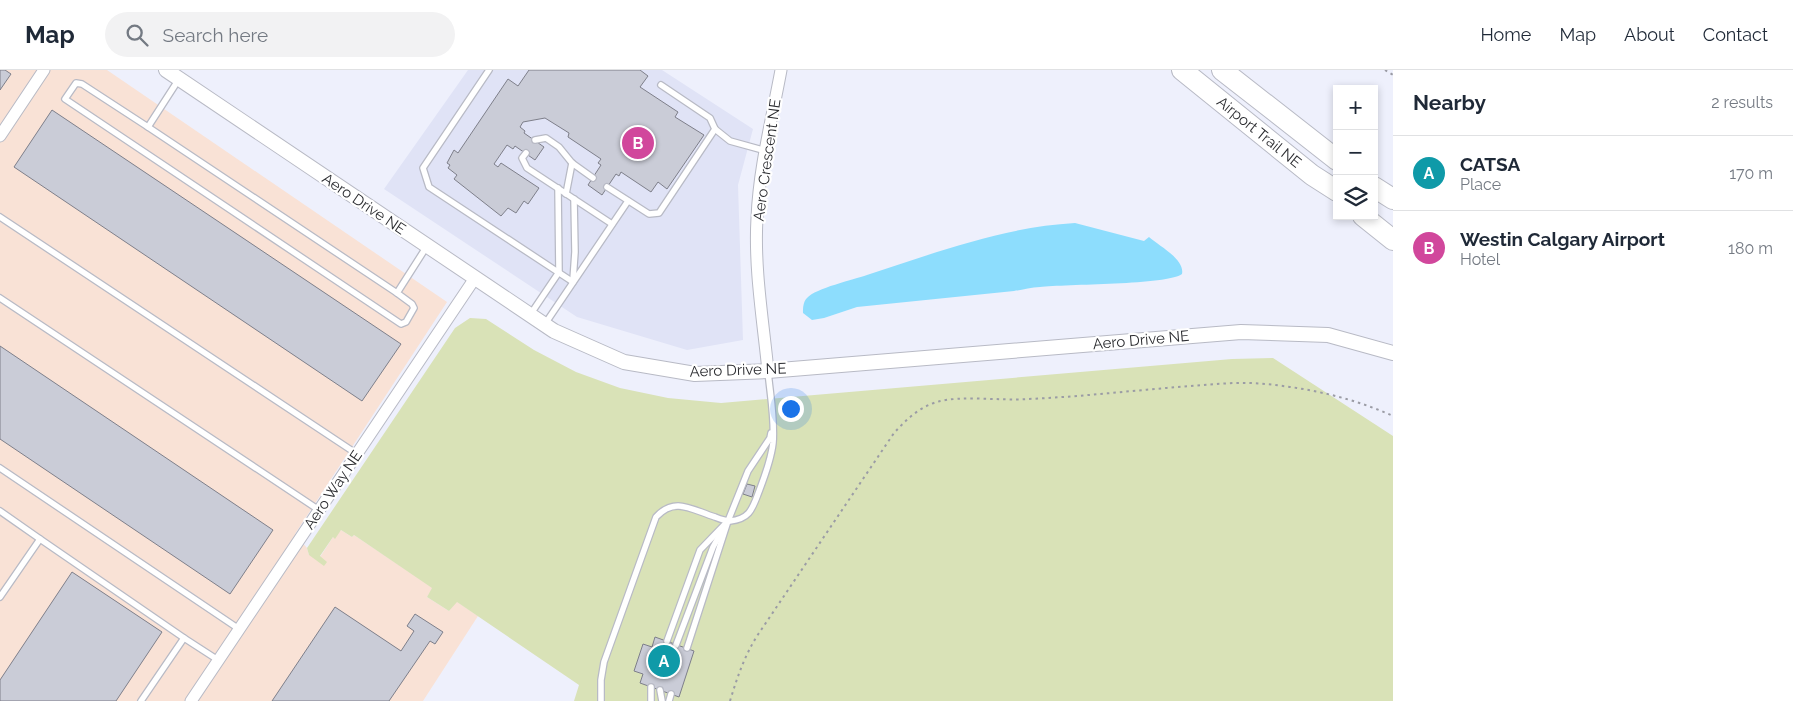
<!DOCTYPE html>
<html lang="en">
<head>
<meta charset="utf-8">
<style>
  body { margin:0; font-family:Raleway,sans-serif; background:#f2f2f3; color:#1f2937 }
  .controls { position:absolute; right:15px; top:15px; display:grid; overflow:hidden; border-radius:0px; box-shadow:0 2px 8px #0003 }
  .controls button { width:45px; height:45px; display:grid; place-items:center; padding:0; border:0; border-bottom:1px solid #e0e1e3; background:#fff; color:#1f2937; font:25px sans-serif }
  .you { position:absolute; left:790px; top:338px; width:18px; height:18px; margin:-12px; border:4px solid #fff; border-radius:50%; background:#1a73e8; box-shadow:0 0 0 8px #1a73e833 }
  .badge { display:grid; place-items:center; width:32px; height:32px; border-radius:50%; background:#397a69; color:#fff; font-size:16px; font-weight:700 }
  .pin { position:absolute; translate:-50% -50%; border:2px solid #fff; box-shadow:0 1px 5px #0006 }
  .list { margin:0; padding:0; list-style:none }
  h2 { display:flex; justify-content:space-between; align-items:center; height:65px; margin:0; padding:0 20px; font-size:21px }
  h2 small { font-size:16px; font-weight:400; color:#747a83 }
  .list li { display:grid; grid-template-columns:32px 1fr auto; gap:15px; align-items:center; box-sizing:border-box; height:75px; padding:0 20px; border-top:1px solid #e0e1e3 }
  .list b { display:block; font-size:19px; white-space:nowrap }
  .list p { margin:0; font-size:16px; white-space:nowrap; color:#747a83 }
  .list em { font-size:16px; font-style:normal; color:#747a83 }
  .icon { flex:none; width:28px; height:28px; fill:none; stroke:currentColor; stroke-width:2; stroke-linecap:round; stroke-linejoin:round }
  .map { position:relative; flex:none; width:1393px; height:631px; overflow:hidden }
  header { display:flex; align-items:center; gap:30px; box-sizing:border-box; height:70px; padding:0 25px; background:#fff; border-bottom:1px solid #e0e1e3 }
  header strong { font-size:24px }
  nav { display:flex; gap:28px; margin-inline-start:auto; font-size:18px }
  .search { width:350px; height:45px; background:#f2f2f3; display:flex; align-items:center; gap:12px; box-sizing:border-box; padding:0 18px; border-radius:28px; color:#747a83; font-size:19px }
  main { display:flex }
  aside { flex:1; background:#fff }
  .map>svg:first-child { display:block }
</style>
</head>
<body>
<header>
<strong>Map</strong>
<div class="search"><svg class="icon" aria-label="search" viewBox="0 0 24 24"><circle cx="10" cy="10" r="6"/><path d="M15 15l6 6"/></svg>Search here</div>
<nav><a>Home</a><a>Map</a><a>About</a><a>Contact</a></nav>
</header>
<main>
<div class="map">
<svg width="1393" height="631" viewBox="0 0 1393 631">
  <rect width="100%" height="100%" fill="#eef0fc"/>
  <!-- built -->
  <path fill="#e0e3f6" d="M468,0H662L753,59L738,115L743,270L687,280L577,247L384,119Z"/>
  <!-- industrial -->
  <path fill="#f9e2d6" d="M0,0H107L447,232L295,464L307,478L309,485L320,487L333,467L341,460L352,467L354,465L433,518L427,527L449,541L456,531L478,546L423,631H0Z"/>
  <!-- green -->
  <path fill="#d9e2b7" d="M470,248L486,249L534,280L576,302L620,318L668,328L721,333L1232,289L1273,288L1393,366V631H574L579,615L457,532L449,541L427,527L432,518L354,465L352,467L341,460L335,469L333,467L320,486L327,492L324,496L309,485L307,478L455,258Z"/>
  <!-- water -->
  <path fill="#8dddfd" d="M1075,153L1144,171L1149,167C1159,176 1185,189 1182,204C1168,215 1065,214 1040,217C1031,217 1022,220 1014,221L857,237L824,248L812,250L803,243C803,238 803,232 807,228C816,218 853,210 867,205C935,183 1003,157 1075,153Z"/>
  <!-- building -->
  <g fill="#caccd7" stroke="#7e7f8a">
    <path d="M0,0H5L11,4L0,20Z"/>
    <path d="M529,0H640L648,6L640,17L678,42L675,47L704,65L667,119L658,112L651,122L621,102L619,106L616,104L602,125L588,115L601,95L598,93L601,89L568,67L569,63L545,48L523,52L520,57L525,61L524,63L544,77L535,90L515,76L513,79L507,75L494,94L498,97L501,93L539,118L528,134L524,131L516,143L508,138L501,146L454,109L457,105L448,98L450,95L447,93L454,80L458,83L508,9L518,16Z"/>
    <path d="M52,40L401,274L362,331L14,97Z"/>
    <path d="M0,276L273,460L230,524L0,369Z"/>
    <path d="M747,414L755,416L752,427L743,424Z"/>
    <path d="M72,502L162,562L116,631H0V610Z"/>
    <path d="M335,537L401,581L414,561L407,556L415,544L443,562L435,574L430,571L389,631H272Z"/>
    <path d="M655,567L694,581L679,627L640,613L643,604L634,601L643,574L652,577Z"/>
  </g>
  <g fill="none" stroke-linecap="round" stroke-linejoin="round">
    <!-- service casing -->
    <g stroke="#b8bac5" stroke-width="8">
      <g id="service">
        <path d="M489,0L423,98L429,117L573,212"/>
        <path d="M179,9L148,57L82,14L76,13L65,29L401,254L406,252L414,238L412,234L397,223L427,176"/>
        <path d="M148,57L397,223"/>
        <path d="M715,59L730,71L766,81"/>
        <path d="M535,70L546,68L559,77L572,93L593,108"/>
        <path d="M526,83L522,88L527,98L612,154"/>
        <path d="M607,117L649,144L659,143L715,59L710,48L661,15"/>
        <path d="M566,124L572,93"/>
        <path d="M0,147L357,384"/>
        <path d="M573,210L575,182L574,129"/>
        <path d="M0,228L319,440"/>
        <path d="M530,245L559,202L558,118"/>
        <path d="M545,254L628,131"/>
        <path d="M0,398L239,559"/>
        <path d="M0,441L40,469L0,527"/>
        <path d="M40,469L184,568"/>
        <path d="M667,571L700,480L727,452"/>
        <path d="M676,575L713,477L722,461"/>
        <path d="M687,578L728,451L748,401L770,368L771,363"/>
        <path d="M651,617V631"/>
        <path d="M660,620L662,631"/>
        <path d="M141,631L184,568L218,590"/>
        <path d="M601,631V610L604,592L656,447C675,426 692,440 715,447C720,449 725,451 730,451C749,449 752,440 758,424C764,408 771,391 773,373C775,349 770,324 768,301"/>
        <path d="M669,631L671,624"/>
      </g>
    </g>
    <!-- minor casing -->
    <g stroke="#b8bac5" stroke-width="13">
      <g id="minor">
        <path d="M0,66L44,0"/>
        <path d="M768,301C763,250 754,198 757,148C759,98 772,49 781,0"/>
        <path d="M191,631L475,208"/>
      </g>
    </g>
    <!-- tertiary casing -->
    <g stroke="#b8bac5" stroke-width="16">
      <path id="tertiary" d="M166,0L554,261L624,292L695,304L768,301L1241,262L1328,265L1393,283"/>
    </g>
    <!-- motorway casing -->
    <g stroke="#b8bac5" stroke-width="22">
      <g id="motorway">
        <path id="s1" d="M1182,0L1312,105L1337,121"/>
        <path d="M1222,0L1337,90"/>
        <path d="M1374,117L1393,129"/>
        <path d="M1363,146L1393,170"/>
      </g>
    </g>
    <!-- path -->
    <g stroke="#9b9ca5" stroke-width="2" stroke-dasharray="2.5 4" stroke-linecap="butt">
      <path d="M1385,0L1393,5"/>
      <path d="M730,631C737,608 744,587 757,566L894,363C906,350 919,337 937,332C960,325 1001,331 1027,329C1078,327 1128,321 1178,317C1207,315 1236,311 1265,314C1309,318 1353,328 1393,346"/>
    </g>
    <!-- service -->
    <use href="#service" stroke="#fff" stroke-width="5.5"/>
    <!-- minor -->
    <use href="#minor" stroke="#fff" stroke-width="11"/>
    <!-- tertiary -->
    <use href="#tertiary" stroke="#fff" stroke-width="14"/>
    <!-- motorway -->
    <use href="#motorway" stroke="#fff" stroke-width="20"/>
  </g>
  <g text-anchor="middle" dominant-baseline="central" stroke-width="4.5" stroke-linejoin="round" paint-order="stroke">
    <!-- street labels -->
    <g font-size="15" fill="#2b2c30" stroke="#fff">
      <text stroke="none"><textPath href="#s1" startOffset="99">Airport Trail NE</textPath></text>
      <text transform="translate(767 90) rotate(-82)">Aero Crescent NE</text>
      <text transform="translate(364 134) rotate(34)">Aero Drive NE</text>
      <text transform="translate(1141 270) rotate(-5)">Aero Drive NE</text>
      <text transform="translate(738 300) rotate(-2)">Aero Drive NE</text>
      <text transform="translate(333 420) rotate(-56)">Aero Way NE</text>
    </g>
  </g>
</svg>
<div class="controls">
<button>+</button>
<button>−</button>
<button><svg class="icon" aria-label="layers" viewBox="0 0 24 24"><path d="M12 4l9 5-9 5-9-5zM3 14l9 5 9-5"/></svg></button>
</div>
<div class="you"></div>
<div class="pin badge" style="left:664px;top:591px;background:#0f9aa8">A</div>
<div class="pin badge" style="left:638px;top:73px;background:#d1479c">B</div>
</div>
<aside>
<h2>Nearby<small>2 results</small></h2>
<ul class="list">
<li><span class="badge" style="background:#0f9aa8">A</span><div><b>CATSA</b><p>Place</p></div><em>170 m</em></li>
<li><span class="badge" style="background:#d1479c">B</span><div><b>Westin Calgary Airport</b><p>Hotel</p></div><em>180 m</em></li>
</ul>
</aside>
</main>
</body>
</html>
